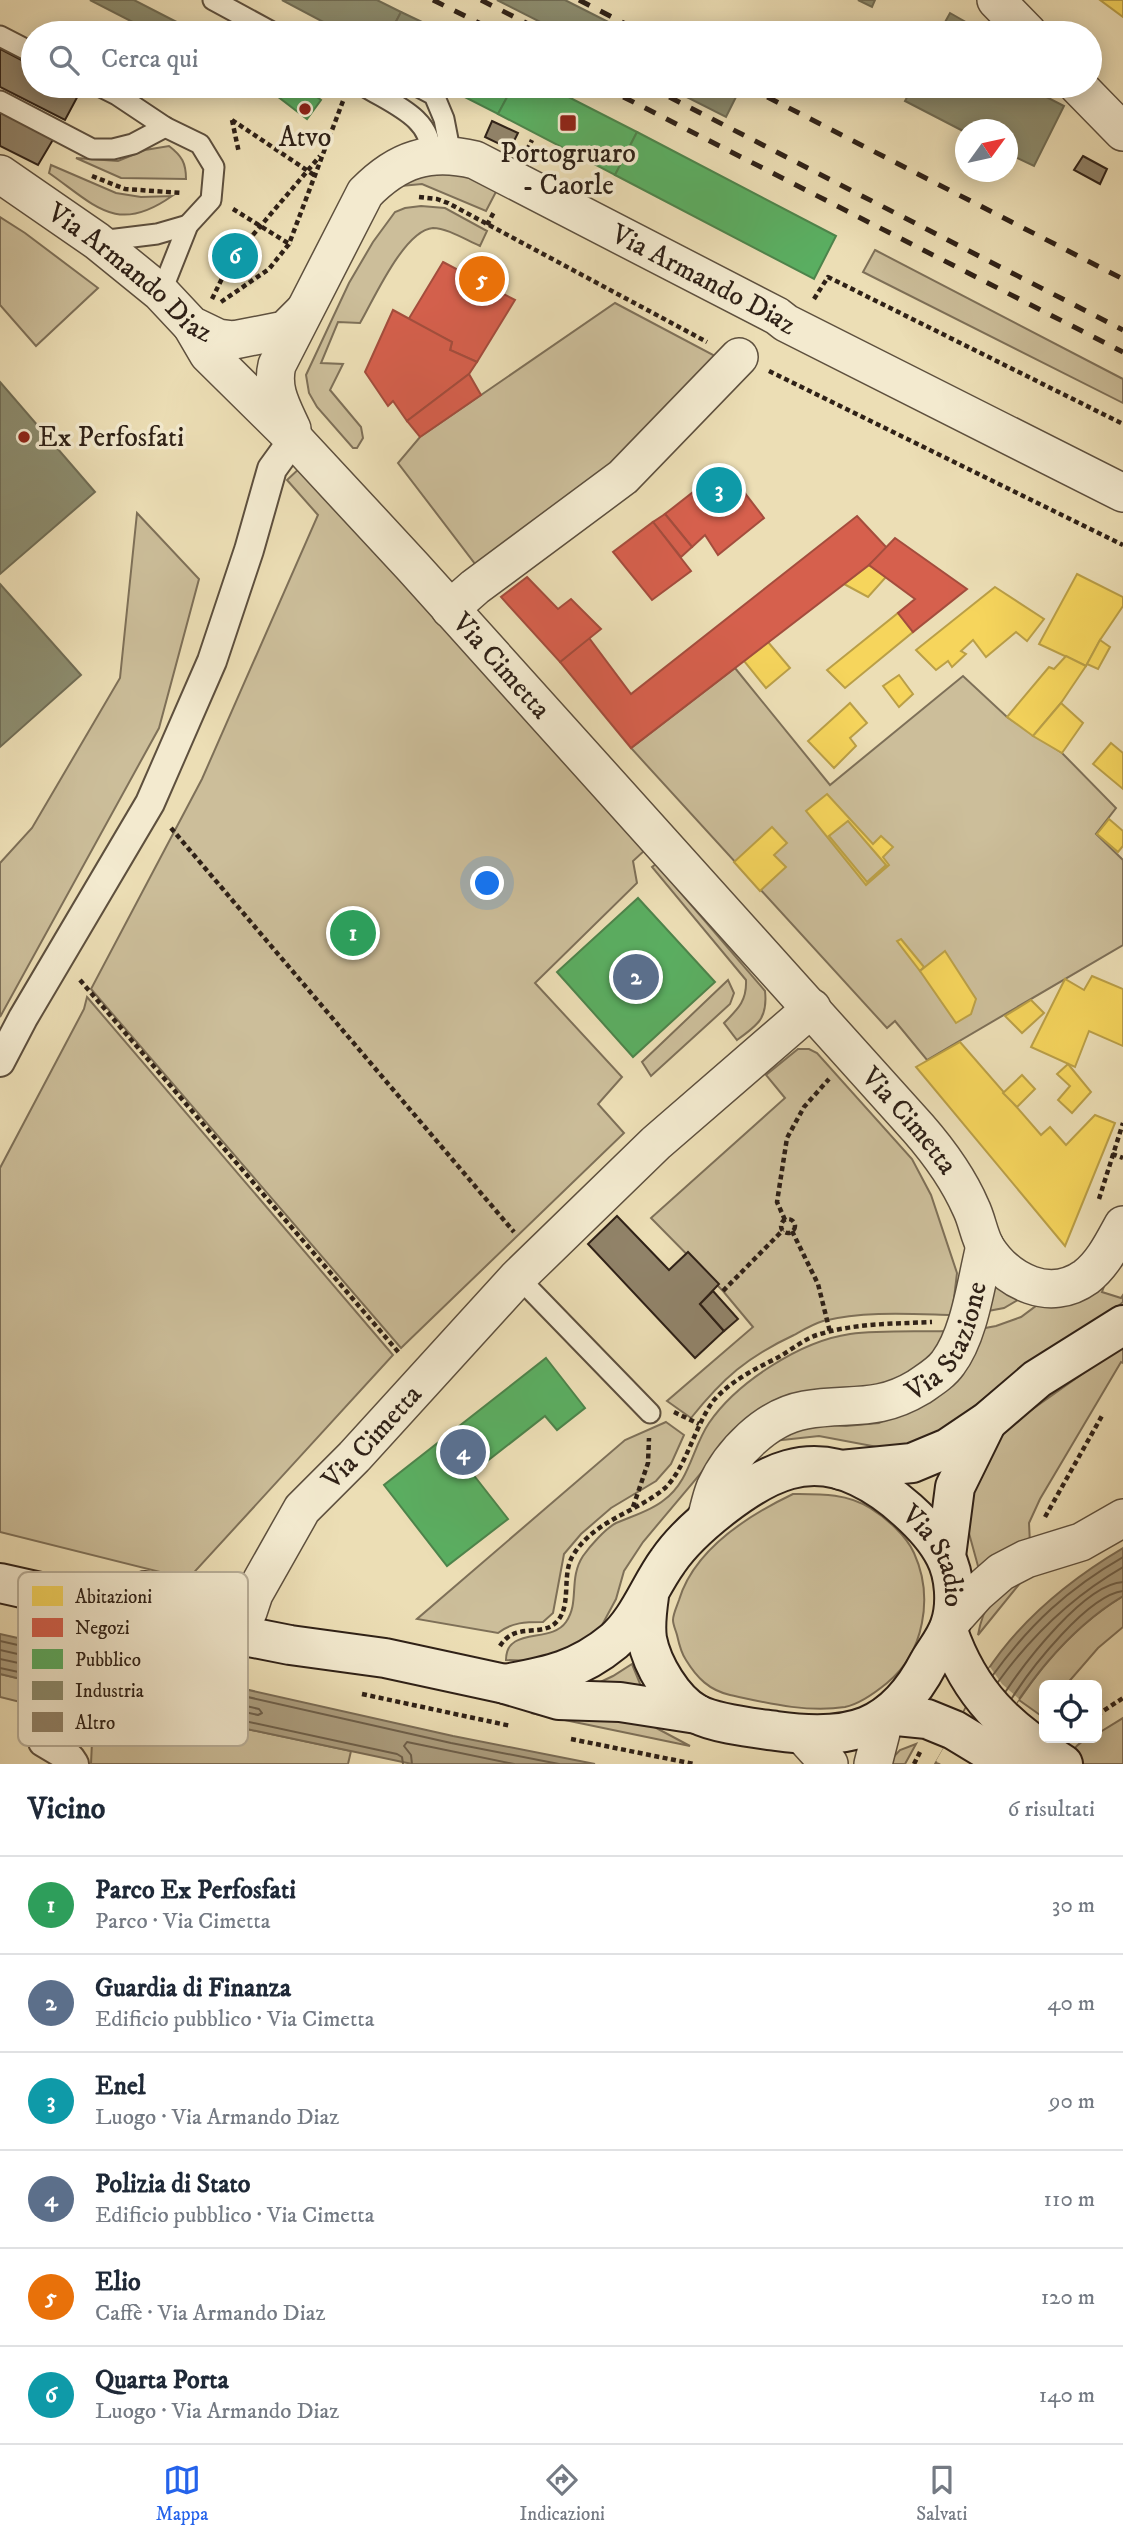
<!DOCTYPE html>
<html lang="it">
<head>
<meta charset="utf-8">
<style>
  body { margin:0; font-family:"IM FELL DW Pica",serif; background:#f2f2f3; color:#1f2937 }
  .controls { position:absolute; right:21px; bottom:21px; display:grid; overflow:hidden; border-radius:10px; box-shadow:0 4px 18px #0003 }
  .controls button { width:63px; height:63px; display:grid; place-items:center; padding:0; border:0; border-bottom:2px solid #e0e1e3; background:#fff; color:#1f2937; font:35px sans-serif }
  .compass { position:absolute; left:955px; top:119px; width:63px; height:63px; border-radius:50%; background:#fff; box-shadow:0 4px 18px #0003; rotate:57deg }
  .you { position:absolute; left:488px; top:884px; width:24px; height:24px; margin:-18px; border:5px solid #fff; border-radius:50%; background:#1a73e8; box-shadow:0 0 0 10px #1a73e833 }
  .badge { display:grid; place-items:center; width:46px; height:46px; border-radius:50%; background:#2563eb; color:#fff; font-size:23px; font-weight:700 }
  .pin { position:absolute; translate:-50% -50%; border:4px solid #fff; box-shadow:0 2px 7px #0006 }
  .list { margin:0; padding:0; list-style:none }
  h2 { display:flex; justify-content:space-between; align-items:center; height:91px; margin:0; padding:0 28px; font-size:30px }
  h2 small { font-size:23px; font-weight:400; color:#747a83 }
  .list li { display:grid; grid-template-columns:46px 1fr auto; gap:21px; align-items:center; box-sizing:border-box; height:98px; padding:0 28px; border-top:2px solid #e0e1e3 }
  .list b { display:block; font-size:26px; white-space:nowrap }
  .list p { margin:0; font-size:23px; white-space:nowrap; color:#747a83 }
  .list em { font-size:23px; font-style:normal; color:#747a83 }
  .icon { flex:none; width:38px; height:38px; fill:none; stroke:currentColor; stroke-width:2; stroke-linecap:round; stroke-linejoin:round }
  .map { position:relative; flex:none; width:1123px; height:1764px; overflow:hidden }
  .search { position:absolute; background:#fff; box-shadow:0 4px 18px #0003; left:21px; right:21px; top:21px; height:77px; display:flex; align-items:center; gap:18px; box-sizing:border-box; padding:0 24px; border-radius:38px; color:#747a83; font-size:26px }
  .sheet { height:679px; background:#fff }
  nav { display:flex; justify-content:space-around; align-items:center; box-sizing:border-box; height:98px; border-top:2px solid #e0e1e3; background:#fff; font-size:19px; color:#747a83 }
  nav a { display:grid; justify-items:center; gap:4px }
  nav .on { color:#2563eb }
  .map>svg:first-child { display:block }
</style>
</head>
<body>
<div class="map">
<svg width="1123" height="1764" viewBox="0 0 1123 1764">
  <rect width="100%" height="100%" fill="#ecdeb5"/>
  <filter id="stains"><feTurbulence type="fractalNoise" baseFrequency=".00286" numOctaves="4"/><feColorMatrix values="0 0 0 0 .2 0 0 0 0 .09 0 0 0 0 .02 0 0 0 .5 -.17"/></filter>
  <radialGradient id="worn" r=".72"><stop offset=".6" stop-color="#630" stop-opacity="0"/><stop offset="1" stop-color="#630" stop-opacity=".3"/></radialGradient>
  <!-- green -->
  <g fill="#ccbe9a" stroke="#7e7058" stroke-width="2">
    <path d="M169,146C182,156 186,163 186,179L121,178L76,158L118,161L145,150Z"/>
    <path d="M51,165L116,193L141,197L172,196C117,235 96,206 49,173Z"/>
    <path d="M446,168L499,186L486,211L422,184L390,187Z"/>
    <path d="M421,206L445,208L487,231L480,246C466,240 447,228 433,228C404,230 373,301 360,323L338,322L321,363L343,364L330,390L361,427L363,438L357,448H353L317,407L309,393L306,375L349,283L373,242L395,212L405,208Z"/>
    <path d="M0,217L25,233L98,288L36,346L0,305Z"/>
    <path d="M875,250L1123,379V403L863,272Z"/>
    <path d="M615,303L717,357L615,470L479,569L398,463L420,437Z"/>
    <path d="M302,466L645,850L633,861L637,883L535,983L622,1077L598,1104L624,1133L401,1348L91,989L202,779L318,515L287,480Z"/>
    <path d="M137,513L199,579L159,728L0,1017V863L32,828L120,678Z"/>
    <path d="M735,668L830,785L963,676L1007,717L1062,753L1116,808L1096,834L1123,860V945L927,1060L895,1021L887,1028L631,748Z"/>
    <path d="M656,864L765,991C768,1018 758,1025 737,1040L724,1023C738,1009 747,1001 746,980L652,867Z"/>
    <path d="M728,980L734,993L730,1004L651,1076L642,1062Z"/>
    <path d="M87,997L393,1355L188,1579L0,1532V1168L84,1009Z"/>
    <path d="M798,1049H809L817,1053L912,1159L931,1195L957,1273L952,1315C909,1314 865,1311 823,1321C813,1324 803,1330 794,1335C747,1357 723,1378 691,1418L667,1401L753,1327L723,1291L651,1218L785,1098L766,1075Z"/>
    <path d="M1119,1244L1102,1292L1121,1298L1123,1295V1302L1109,1314L1050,1350L999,1386L938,1436L916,1446L888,1449L819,1436L773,1441L807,1423L846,1426L879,1423L934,1395L980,1329L996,1326L1021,1317Z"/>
    <path d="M987,1273L1023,1297L1004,1308L988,1311Z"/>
    <path d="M946,1331L939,1349L911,1375L727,1442L643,1542L624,1571L616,1599L601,1627L586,1641L536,1661L506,1660C506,1626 551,1644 566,1622C580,1602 568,1579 583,1556C590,1546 605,1529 616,1523C632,1516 651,1511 664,1500C690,1481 692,1448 709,1423C737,1382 801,1341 850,1334C881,1330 914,1332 946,1331Z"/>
    <path d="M1123,1345V1363L1121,1362L1040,1499L1029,1523L1030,1544L981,1577L967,1526L970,1475L1010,1425Z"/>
    <path d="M666,1422L684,1435L671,1464L656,1481L611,1508L581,1534L564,1554L553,1613L543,1622C526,1622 512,1622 498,1633L417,1619L625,1440Z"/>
    <path d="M793,1494C819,1494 847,1493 870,1508C886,1518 906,1535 914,1553C934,1597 924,1653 887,1683C876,1692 860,1704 845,1707C807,1713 767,1703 730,1695C709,1690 697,1678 686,1660C681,1653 679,1644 677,1635C676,1631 673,1625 673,1620C673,1614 677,1606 679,1600C694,1550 749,1515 793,1494Z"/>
    <path d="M1029,1572L978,1635C985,1596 999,1594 1029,1572Z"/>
    <path d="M1123,1596V1627L1098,1648L1066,1685H1044V1710L1040,1715L1019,1700C1047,1658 1080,1622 1123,1596Z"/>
    <path d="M632,1664L643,1691L575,1694L613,1676Z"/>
    <path d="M0,1674L96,1697L351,1751L348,1764H91L93,1720L0,1697Z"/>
    <path d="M563,1712L647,1723L690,1746L531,1713Z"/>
    <path d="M1123,1718V1764H1066C1072,1750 1079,1738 1097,1738V1734Z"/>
    <path d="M916,1744L905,1764H887L900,1750Z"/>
  </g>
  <!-- water -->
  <g fill="#ac9e7f" stroke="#7a6c55" stroke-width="2">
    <path d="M1123,1548V1596C1055,1637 1018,1700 975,1764H935C953,1735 966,1703 985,1674C1019,1621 1069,1580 1123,1548Z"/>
    <path d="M0,1634L453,1736L595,1764H412L96,1697L0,1674Z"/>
  </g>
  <!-- pier -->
  <path fill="#ecdeb5" d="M990,1667L1002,1684L1019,1699L976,1764H941L936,1761Z"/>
  <!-- homes -->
  <g fill="#f6d55c" stroke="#ba9f47" stroke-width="2" fill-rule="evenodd">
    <path d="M1100,0H1123V17Z"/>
    <path d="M869,565L886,577L868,597L844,584Z"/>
    <path d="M1077,574L1123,597V606L1100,640L1086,666L1039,644Z"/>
    <path d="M995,587L1044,619L1027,641L1016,632L986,657L973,640L961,651L966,654L952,667L948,661L936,670L916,650Z"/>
    <path d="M898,613L913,632L845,688L827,670Z"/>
    <path d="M1100,640L1110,647L1098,669L1087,664Z"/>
    <path d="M768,642L790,668L766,688L744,661Z"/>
    <path d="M1066,656L1086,666L1061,703L1033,736L1007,717L1049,667L1054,669Z"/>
    <path d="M899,675L913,694L899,707L883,686Z"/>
    <path d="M850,703L867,723L850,738L856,746L834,768L808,741Z"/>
    <path d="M1061,703L1083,723L1062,753L1033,736Z"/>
    <path d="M1111,743L1123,753V789L1093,764Z"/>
    <path d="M827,794L873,844L881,836L893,847L883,857L889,865L866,885L806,811ZM848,821L886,865L867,882L829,836Z"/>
    <path d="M1109,819L1123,831V846L1118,852L1097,834Z"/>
    <path d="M772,827L787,843L774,855L786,867L760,891L734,862Z"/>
    <path d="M901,939L924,967L920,971L897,941Z"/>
    <path d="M945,951L976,999L971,1014L956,1023L920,971Z"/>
    <path d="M1092,976L1123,989V1046L1089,1031L1075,1067L1031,1047L1065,979L1084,990Z"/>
    <path d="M1031,1000L1044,1013L1022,1033L1005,1016Z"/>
    <path d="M960,1042L1041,1135L1050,1127L1066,1145L1095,1115L1115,1123L1065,1246L916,1067Z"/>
    <path d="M1068,1064L1091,1092L1072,1113L1058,1100L1070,1086L1057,1074Z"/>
    <path d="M1022,1075L1035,1089L1017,1107L1003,1093Z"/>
  </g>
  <!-- shops -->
  <g fill="#d6604d" stroke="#a44d3d" stroke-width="2">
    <path d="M443,262L515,300L477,362L450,350L452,342L408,320Z"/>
    <path d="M393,310L452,342L450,350L477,362L469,374L407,421L393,401L388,406L365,372Z"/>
    <path d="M469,374L481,395L420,437L407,421Z"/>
    <path d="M725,467L764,518L718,555L705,535L692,547L665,514Z"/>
    <path d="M665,514L692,547L681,557L653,522Z"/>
    <path d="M857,516L887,548L869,565L631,748L560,662L589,638L631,694Z"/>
    <path d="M653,522L691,571L652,600L613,552Z"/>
    <path d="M895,538L967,589L913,632L898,613L915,599L869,565Z"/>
    <path d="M527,577L558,609L571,599L601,629L560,662L501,597Z"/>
  </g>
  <!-- public -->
  <g fill="#5aae61" stroke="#4d844b" stroke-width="2">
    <path d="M264,86H302L321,100L307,119Z"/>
    <path d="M448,86H513L498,114L447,88Z"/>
    <path d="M513,86H547L637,132L615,175L498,114Z"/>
    <path d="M637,132L836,236L814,279L615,175Z"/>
    <path d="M638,898L715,982L633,1057L557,972Z"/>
    <path d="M546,1358L585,1408L557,1430L545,1416L472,1473L508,1519L447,1566L384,1485Z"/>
  </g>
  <!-- industry -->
  <g fill="#8c8c6e" stroke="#706c54" stroke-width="2">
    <path d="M90,0H134L198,33H154Z"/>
    <path d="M282,0H377L401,12L390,33H344Z"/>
    <path d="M497,0H565L630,33H562Z"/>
    <path d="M858,0H875L872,7Z"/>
    <path d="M401,12L445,33H390Z"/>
    <path d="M950,13L978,29L982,33H939Z"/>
    <path d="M665,86H733L740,89L726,117Z"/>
    <path d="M913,86H1025L1064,106L1034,166L1007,153V130H965V132L905,101Z"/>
    <path d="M0,382L95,492L0,574Z"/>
    <path d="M0,584L81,675L0,747Z"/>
  </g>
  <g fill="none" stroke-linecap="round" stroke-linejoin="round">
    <!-- shore -->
    <g stroke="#6e604b" stroke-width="2">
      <path d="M0,1641L451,1743L559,1764"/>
      <path d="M0,1650L259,1709L262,1713L258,1715L0,1659"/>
      <path d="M0,1668L397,1754L402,1757L403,1764"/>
      <path d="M993,1675C1030,1624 1069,1588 1123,1557"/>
      <path d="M998,1682C1032,1635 1073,1596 1123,1567"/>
      <path d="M1006,1691C1026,1661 1085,1584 1123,1582"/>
      <path d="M1012,1698C1031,1668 1088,1595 1123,1591"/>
      <path d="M412,1764L411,1755L404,1746L407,1742L514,1764"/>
    </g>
  </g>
  <!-- building -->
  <g fill="#918369" stroke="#2f2117" stroke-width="2">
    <path d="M0,49L33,66V86H72L81,90L65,120L0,87Z"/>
    <path d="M0,111L54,138L38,165L0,146Z"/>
    <path d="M492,121L518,133L510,149L485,137Z"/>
    <path d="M1083,156L1107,169L1100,184L1074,170Z"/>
    <path d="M225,238L255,264L246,275L215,249Z"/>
    <path d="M617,1216L669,1270L688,1252L719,1284L700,1304L724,1331L695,1358L588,1244Z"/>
    <path d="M713,1291L738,1319L724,1331L700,1304Z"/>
  </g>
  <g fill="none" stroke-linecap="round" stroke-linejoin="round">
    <!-- service casing -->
    <g stroke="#5e503e" stroke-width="23">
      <g id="service">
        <path d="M213,0L274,33"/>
        <path d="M0,36L33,53"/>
        <path d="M99,86L117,95L165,127L200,144L214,167L211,200L188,225L161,293"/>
        <path d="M364,86C390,103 434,118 430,155"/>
        <path d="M417,86L434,95L444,119L451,155"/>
        <path d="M0,101L92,149H113L133,144L165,127"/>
        <path d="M100,241L157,234L188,225"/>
        <path d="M518,1277L650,1413"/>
      </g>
    </g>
    <!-- pedestrian casing -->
    <g stroke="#5e503e" stroke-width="32">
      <g id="pedestrian">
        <path d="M0,1062L23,1018L150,803L212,661L249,550L272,469L285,451L298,443"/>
        <path d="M43,1742L70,1758L74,1764"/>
      </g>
    </g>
    <!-- minor casing -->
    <g stroke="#5e503e" stroke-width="40">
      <g id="minor">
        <path d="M996,0L1028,33"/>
        <path d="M1078,86L1123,132"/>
        <path id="s1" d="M0,174L97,241L161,293L191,325L218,338L234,340L285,330L304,311"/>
        <path id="s2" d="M191,325L208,354L298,443L413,567L918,1128C939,1152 958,1178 971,1208C977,1220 979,1236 986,1248C1008,1282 1050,1303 1086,1277C1103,1264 1113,1243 1123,1225"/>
        <path id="s3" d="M292,429C282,407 271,389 277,365L365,193C398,159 430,149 475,160L777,316L786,323L1123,493"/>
        <path d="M450,609L475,587L623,477L739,357"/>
        <path id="s4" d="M706,1519C709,1509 711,1498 715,1488C731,1453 766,1417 805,1410C849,1402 876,1413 919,1387C929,1380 941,1373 948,1363C970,1334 976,1282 985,1246"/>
        <path d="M89,1596L117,1601L145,1590"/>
        <path id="s5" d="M248,1612L254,1594L302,1509L354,1457L518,1277L656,1143L812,1008"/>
        <path d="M951,1622L977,1593L1001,1572L1026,1559L1081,1542L1123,1518"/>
        <path d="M802,1734L829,1764"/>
        <path d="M873,1764L885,1717"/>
      </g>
    </g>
    <!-- secondary casing -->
    <g stroke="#2f2117" stroke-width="42">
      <g id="secondary">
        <path d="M841,1470L912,1463L948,1448L988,1421L1037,1379L1123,1325"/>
        <path d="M946,1556L955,1487L985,1426"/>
        <path d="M0,1583L183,1624L290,1645L385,1658L505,1684L559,1700L620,1702L697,1714"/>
        <path d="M948,1631C970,1695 1007,1729 1063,1764"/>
        <path id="s6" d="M505,1684C549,1676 579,1670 614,1641C639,1619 649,1587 668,1561C683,1539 704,1521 725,1505C767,1473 808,1452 859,1477C889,1491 930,1526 945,1556C955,1575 957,1605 950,1625C946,1638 936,1650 929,1662C915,1689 896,1714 867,1726C840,1737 804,1735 776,1731C755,1728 716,1724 697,1714C673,1701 652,1665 647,1639C645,1625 647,1610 649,1596"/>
        <path d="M887,1715L927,1719L954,1730L1010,1764"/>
      </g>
    </g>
    <!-- path -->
    <g stroke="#2f2117" stroke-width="4.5" stroke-dasharray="5 3.5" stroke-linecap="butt">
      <path d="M232,120L314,175"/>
      <path d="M232,120L239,153"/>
      <path d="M527,150L532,140"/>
      <path d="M92,176L125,189L182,193"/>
      <path d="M419,197L437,199L448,203L707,342"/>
      <path d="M233,209L291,245"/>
      <path d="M487,225L495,210"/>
      <path d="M212,299L230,262L320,156"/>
      <path d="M814,299L828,277L1123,424"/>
      <path d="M221,302L269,269L289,244L343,101"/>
      <path d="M769,371L1123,545"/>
      <path d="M171,828L514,1232"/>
      <path d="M80,980L400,1354"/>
      <path d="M1112,1154L1123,1158"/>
      <path d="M1099,1199L1123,1123"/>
      <circle cx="788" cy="1226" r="7"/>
      <path d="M785,1220L777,1202L787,1138L804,1107L829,1079"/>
      <path d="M792,1231L818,1284L830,1332"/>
      <path d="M723,1291L783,1230"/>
      <path d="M674,1412L699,1424"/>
      <path d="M633,1507L648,1463L649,1438"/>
      <path d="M1045,1517L1103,1414"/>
      <path d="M500,1646C516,1620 544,1640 559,1619C571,1602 562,1576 572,1557C593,1520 636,1513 665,1488C686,1468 695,1425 714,1400C731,1381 753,1370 775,1359C789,1352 802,1340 817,1335C854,1323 893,1324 932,1322"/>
      <path d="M362,1694L511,1726"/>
      <path d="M1097,1715L1123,1698"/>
      <path d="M571,1739L694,1764"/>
      <path d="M914,1764L920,1752"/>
    </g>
    <!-- service -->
    <use href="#service" stroke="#f3eacf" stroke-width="19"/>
    <!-- pedestrian -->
    <use href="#pedestrian" stroke="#f3eacf" stroke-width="28"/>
    <!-- minor -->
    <use href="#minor" stroke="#f3eacf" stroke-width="37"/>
    <!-- secondary -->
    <use href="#secondary" stroke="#f3eacf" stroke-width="38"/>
    <!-- rail -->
    <g stroke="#2f2117" stroke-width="5" stroke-dasharray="12 12" stroke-linecap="butt">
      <path d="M433,0L499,33"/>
      <path d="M481,0L546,33"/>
      <path d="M579,0L643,33"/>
      <path d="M602,86L1123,352"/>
      <path d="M648,86L1123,330"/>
      <path d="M746,86L1123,279"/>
    </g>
  </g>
  <!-- markers -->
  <g fill="#8f2418" stroke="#f3eacf" stroke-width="2.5">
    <circle cx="305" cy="109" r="7"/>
    <rect x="559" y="114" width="18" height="18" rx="3.5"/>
    <circle cx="24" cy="437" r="7"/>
  </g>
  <g text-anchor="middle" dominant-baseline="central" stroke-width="7" stroke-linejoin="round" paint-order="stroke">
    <!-- poi labels -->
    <g font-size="28" fill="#2f2117" stroke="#f3eacf">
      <text x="305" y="137">Atvo</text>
      <text x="568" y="153">Portogruaro<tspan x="568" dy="32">- Caorle</tspan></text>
      <text x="38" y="437" text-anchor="start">Ex Perfosfati</text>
    </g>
    <!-- street labels -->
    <g font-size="28" fill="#2f2117" stroke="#f3eacf">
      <text stroke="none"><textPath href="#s1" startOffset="164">Via Armando Diaz</textPath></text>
      <text stroke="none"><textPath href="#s3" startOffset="640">Via Armando Diaz</textPath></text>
      <text stroke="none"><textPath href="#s2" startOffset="462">Via Cimetta</textPath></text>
      <text stroke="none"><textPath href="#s2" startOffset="1073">Via Cimetta</textPath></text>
      <text stroke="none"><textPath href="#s4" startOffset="329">Via Stazione</textPath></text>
      <text stroke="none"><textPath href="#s5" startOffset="217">Via Cimetta</textPath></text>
      <text stroke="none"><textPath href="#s6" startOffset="556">Via Stadio</textPath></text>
    </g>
  </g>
  <!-- legend -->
  <rect x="18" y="1572" width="230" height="174" rx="10" fill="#f3eacf" stroke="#b8ae98" stroke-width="2"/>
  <rect x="32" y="1586" width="31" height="20" fill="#f6d55c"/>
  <rect x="32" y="1618" width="31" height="19" fill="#d6604d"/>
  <rect x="32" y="1649" width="31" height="20" fill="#5aae61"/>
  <rect x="32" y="1681" width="31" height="19" fill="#8c8c6e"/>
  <rect x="32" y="1712" width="31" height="20" fill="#918369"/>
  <g font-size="19" fill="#2f2117">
    <text x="75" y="1603">Abitazioni</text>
    <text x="75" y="1634">Negozi</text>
    <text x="75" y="1666">Pubblico</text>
    <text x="75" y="1697">Industria</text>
    <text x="75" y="1729">Altro</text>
  </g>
  <rect width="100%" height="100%" filter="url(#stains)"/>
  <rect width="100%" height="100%" fill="url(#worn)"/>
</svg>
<div class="controls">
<button><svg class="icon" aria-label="locate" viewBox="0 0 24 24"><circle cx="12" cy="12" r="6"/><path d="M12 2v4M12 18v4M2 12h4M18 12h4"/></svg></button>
</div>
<svg class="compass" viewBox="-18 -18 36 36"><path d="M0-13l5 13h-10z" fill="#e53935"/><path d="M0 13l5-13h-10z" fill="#747a83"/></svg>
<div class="you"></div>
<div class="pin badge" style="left:353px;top:933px;background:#2e9e5b">1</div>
<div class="pin badge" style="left:636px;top:977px;background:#5c6f8a">2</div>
<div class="pin badge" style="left:719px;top:490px;background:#0f9aa8">3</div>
<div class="pin badge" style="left:463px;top:1452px;background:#5c6f8a">4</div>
<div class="pin badge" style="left:482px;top:279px;background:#e8710a">5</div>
<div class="pin badge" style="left:235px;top:256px;background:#0f9aa8">6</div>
<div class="search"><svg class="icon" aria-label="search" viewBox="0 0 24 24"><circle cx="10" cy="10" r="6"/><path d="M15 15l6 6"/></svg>Cerca qui</div>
</div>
<section class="sheet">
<h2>Vicino<small>6 risultati</small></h2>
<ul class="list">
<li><span class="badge" style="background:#2e9e5b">1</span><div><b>Parco Ex Perfosfati</b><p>Parco · Via Cimetta</p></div><em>30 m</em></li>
<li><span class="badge" style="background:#5c6f8a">2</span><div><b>Guardia di Finanza</b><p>Edificio pubblico · Via Cimetta</p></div><em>40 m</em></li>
<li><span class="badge" style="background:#0f9aa8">3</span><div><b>Enel</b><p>Luogo · Via Armando Diaz</p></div><em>90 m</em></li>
<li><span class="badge" style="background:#5c6f8a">4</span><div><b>Polizia di Stato</b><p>Edificio pubblico · Via Cimetta</p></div><em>110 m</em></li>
<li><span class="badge" style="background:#e8710a">5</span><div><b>Elio</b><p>Caffè · Via Armando Diaz</p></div><em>120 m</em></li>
<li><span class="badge" style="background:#0f9aa8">6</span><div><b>Quarta Porta</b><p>Luogo · Via Armando Diaz</p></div><em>140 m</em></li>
</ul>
</section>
<nav>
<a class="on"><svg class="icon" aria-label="map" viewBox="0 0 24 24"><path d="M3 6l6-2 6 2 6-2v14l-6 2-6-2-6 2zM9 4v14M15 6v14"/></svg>Mappa</a>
<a><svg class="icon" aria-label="directions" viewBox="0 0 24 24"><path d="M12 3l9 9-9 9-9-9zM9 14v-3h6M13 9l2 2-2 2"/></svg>Indicazioni</a>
<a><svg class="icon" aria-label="saved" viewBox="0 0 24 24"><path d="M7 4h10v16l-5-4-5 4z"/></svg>Salvati</a>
</nav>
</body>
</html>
